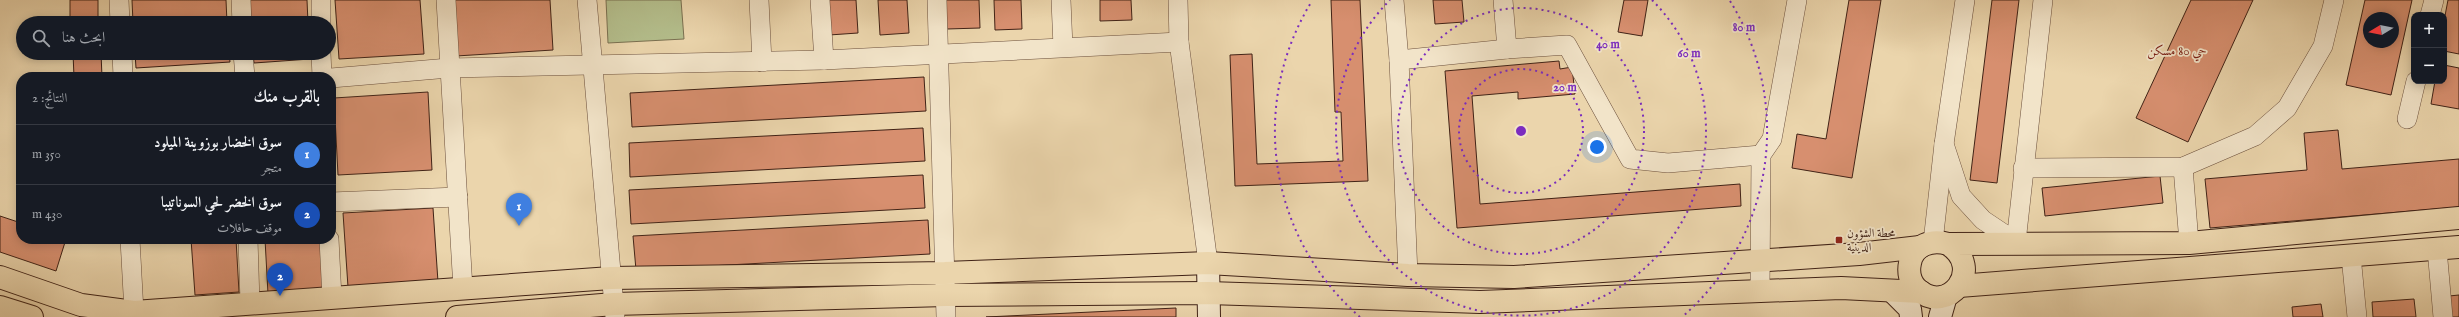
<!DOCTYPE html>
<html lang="ar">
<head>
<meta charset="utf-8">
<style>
  body { margin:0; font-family:"IM FELL English",Amiri,serif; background:#20242c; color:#f1f3f6; direction:rtl }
  .controls { position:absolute; right:12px; top:12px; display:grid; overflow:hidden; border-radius:8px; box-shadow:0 2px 10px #0003 }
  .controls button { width:36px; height:36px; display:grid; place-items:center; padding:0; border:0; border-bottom:1px solid #363941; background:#171b24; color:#f1f3f6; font:20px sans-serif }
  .compass { position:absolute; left:2363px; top:12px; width:36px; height:36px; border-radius:50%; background:#171b24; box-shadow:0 2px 10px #0003; rotate:260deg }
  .you { position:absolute; left:1597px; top:147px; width:14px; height:14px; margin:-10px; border:3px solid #fff; border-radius:50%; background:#1a73e8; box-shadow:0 0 0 6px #1a73e833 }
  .badge { display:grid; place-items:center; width:26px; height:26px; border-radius:50%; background:#c59692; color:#fff; font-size:13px; font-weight:700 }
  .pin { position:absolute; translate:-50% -33px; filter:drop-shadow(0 1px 2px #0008) }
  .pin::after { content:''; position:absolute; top:21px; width:14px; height:12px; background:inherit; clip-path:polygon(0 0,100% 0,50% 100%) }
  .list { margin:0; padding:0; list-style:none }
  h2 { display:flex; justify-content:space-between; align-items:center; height:52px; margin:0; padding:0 16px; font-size:17px }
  h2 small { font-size:13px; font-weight:400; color:#9ea1a6 }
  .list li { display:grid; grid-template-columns:26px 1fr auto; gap:12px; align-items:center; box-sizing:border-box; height:60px; padding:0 16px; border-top:1px solid #363941 }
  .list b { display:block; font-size:15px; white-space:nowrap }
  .list p { margin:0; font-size:13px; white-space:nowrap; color:#9ea1a6 }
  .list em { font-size:13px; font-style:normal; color:#9ea1a6 }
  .icon { flex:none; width:22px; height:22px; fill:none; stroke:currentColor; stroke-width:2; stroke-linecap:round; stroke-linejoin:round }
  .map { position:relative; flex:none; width:2459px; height:317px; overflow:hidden; direction:ltr }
  .search { position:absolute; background:#171b24; box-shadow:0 2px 10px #0003; left:16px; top:16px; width:320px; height:44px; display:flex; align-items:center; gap:10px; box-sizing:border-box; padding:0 14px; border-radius:22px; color:#9ea1a6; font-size:15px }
  .panel { position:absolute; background:#171b24; box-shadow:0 2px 10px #0003; left:16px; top:72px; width:320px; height:172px; border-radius:16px; direction:rtl }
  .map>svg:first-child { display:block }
</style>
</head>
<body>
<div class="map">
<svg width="2459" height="317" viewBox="0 0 2459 317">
  <rect width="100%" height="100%" fill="#ebd5ac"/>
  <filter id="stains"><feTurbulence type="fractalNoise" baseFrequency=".005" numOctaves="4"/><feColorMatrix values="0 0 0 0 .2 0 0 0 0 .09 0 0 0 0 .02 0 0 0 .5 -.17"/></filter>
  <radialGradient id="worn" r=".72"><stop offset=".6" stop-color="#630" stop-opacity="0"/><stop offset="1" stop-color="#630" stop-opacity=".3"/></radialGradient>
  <!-- green -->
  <path fill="#b4be8c" stroke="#7a7051" d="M606,0H681L684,39L608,43Z"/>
  <!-- building -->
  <g fill="#d78f6f" stroke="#402216" fill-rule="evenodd">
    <path d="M70,0H98V19L70,18Z"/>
    <path d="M132,0H226L227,23H133Z"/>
    <path d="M250,0H307L308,23H251Z"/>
    <path d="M335,0H420L424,54L339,59Z"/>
    <path d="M452,0H550L553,50L456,56Z"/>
    <path d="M827,0H856L858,33L829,35Z"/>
    <path d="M878,0H907L909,33L880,35Z"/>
    <path d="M945,0H979L980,28L947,29Z"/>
    <path d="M994,0H1021L1022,29L995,30Z"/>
    <path d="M1100,0H1131L1132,20L1100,21Z"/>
    <path d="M1331,0H1360L1368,181L1235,186L1230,55L1252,54L1257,164L1343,161L1341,112H1335Z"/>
    <path d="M1433,0H1462L1464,22L1435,24Z"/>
    <path d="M1624,0H1648L1642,36L1618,32Z"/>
    <path d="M1849,0H1881L1852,178L1792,168L1797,134L1826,139Z"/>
    <path d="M1992,0H2019L1997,183L1970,180Z"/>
    <path d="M2191,0H2253L2188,142L2136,118Z"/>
    <path d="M2365,0H2412L2391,95L2346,85ZM2369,18H2393V42H2369Z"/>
    <path d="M2448,0H2459V54L2444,51V21Z"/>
    <path d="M73,53H101L102,77H74Z"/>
    <path d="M135,53H229L230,62L136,68Z"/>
    <path d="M253,53H310V59L254,63Z"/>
    <path d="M1559,61L1560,69L1572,67L1575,94L1518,99V92L1472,96L1480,204L1740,184L1741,206L1457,228L1445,71Z"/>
    <path d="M2444,65L2459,68V109L2431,104L2435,81H2444Z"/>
    <path d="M924,77L926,111L632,127L630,93Z"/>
    <path d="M428,92L432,170L338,175L334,98Z"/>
    <path d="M923,128L925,161L630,177L629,143Z"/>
    <path d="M2338,130L2342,169L2459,159V207L2210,228L2205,179L2307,170L2304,133Z"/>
    <path d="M923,175L925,208L631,224L629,190Z"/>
    <path d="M2160,176L2163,203L2045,216L2042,188Z"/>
    <path d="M433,208L438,282L348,287L343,213Z"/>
    <path d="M0,216L21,223V239H66L56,271L0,252Z"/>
    <path d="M928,220L930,254L636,270L633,236Z"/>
    <path d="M191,239H236L239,292L195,295Z"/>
    <path d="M265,239H321L324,291L268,294Z"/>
    <path d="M2459,295V317H2450L2449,296Z"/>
    <path d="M2414,299L2416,317H2373L2372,302Z"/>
    <path d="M2321,304L2323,317H2293L2292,307Z"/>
    <path d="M1176,308V317H986Z"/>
  </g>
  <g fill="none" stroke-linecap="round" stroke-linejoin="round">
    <!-- street casing -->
    <g stroke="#6b4f3c" stroke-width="20">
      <g id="street">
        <path d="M119,0L120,23"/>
        <path d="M241,0L242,23"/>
        <path d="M321,0V23"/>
        <path d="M446,0L463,289"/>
        <path d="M587,0L615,317"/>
        <path d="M759,0L762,62"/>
        <path d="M820,0L824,60"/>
        <path d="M937,0L946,317"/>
        <path d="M1061,0L1063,47"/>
        <path d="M1178,0L1179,42L1208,263"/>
        <path d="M1394,0L1399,60L1408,275"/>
        <path d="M1503,0L1507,49L1567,45L1630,159L1668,163L1761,155"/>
        <path d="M2430,15L2434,0"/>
        <path d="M122,53L123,77"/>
        <path d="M243,53L245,77"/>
        <path d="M321,53L322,77"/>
        <path d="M1399,60L1507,49"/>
        <path d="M331,78L449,68L824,60L1179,42"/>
        <path d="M2407,119L2416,81"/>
        <path d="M1944,144L1961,196L1983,220L2016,242L2043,0"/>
        <path d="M2183,167L2189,243"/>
        <path d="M2023,168L2183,167L2255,136L2287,108L2323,46L2334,0"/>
        <path d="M331,202L458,197"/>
        <path d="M130,239L134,312"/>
        <path d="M248,239L250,303"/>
        <path d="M329,239L332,298"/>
        <path d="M1933,242L1944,144L1965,0"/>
        <path d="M2437,249L2443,317"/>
        <path d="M2351,256L2357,317"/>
        <path d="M1760,291L1761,155L1772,139L1797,0"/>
      </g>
    </g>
    <!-- secondary casing -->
    <g stroke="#402216" stroke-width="24">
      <g id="secondary">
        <path d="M1208,263L1209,317"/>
        <path d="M1892,291L1910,309L1911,317"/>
        <path d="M1940,317L1946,296"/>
      </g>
    </g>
    <!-- primary casing -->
    <g stroke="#402216" stroke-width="24">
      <g id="primary">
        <path d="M1948,244C1986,268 1948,317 1917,289C1910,282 1908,272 1910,263C1913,245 1932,239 1948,244L2189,243L2459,218"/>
        <path d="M0,277L81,305L134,312L611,278L945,273L1208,263L1408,275L1514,277L1859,254L1920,247"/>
        <path d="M1959,286L2459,247"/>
        <path d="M0,307L32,317"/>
        <path d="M457,317L614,304L946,295L1208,293L1480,302L1841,288L1921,292"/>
      </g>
    </g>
    <!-- street -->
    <use href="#street" stroke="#f2e4c9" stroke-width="19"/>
    <!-- secondary -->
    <use href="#secondary" stroke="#f2e4c9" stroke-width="22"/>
    <!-- primary -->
    <use href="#primary" stroke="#ebd5ac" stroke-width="22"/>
  </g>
  <!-- distance rings -->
  <g fill="none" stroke="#7b2cbf" stroke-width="2" stroke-dasharray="2 4">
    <circle cx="1521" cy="131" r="62"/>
    <circle cx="1521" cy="131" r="123"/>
    <path d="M1652 0A185 185 0 1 1 1390 0"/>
    <path d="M1360 317A246 246 0 0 1 1312 1M1730 1A246 246 0 0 1 1682 317"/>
  </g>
  <!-- markers -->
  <rect fill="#8f2418" stroke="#f2e4c9" stroke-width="1.5" x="1835" y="236" width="8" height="8" rx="2"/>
  <g text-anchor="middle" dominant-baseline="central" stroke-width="3.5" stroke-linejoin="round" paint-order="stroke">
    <!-- poi labels -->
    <g font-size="12" fill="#402216" stroke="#f2e4c9" text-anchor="start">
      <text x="1847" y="233">محطة الشؤون<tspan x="1847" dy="14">الدينية</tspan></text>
    </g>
    <!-- neighbourhood labels -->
    <g font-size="13" fill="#7a1f14" stroke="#f2e4c9">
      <text x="2177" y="51">حي 80 مسكن</text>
    </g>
  </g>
  <circle cx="1521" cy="131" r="6" fill="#7b2cbf" stroke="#f2e4c9" stroke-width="2"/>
  <g font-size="12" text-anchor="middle" font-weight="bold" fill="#7b2cbf" stroke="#f2e4c9" stroke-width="3.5" stroke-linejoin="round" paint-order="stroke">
    <text x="1744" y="31">80 m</text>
    <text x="1608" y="48">40 m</text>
    <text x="1689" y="57">60 m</text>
    <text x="1565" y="91">20 m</text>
  </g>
  <rect width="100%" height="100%" filter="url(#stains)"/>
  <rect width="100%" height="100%" fill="url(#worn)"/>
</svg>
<div class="controls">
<button>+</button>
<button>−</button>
</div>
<svg class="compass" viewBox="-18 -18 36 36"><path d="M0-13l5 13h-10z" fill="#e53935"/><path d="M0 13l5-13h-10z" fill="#9ea1a6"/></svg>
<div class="you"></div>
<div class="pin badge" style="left:519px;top:226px;background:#3f7fe0">1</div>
<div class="pin badge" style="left:280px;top:296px;background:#1a4fb4">2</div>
<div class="search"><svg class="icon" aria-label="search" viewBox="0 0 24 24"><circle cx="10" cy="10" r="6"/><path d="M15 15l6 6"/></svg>ابحث هنا</div>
<section class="panel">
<h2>بالقرب منك<small>النتائج: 2</small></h2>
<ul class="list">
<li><span class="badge" style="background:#3f7fe0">1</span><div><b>سوق الخضار بوزوينة الميلود</b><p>متجر</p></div><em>350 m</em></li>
<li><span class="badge" style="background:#1a4fb4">2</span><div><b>سوق الخضر لحي السوناتيبا</b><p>موقف حافلات</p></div><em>430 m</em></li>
</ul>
</section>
</div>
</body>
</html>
